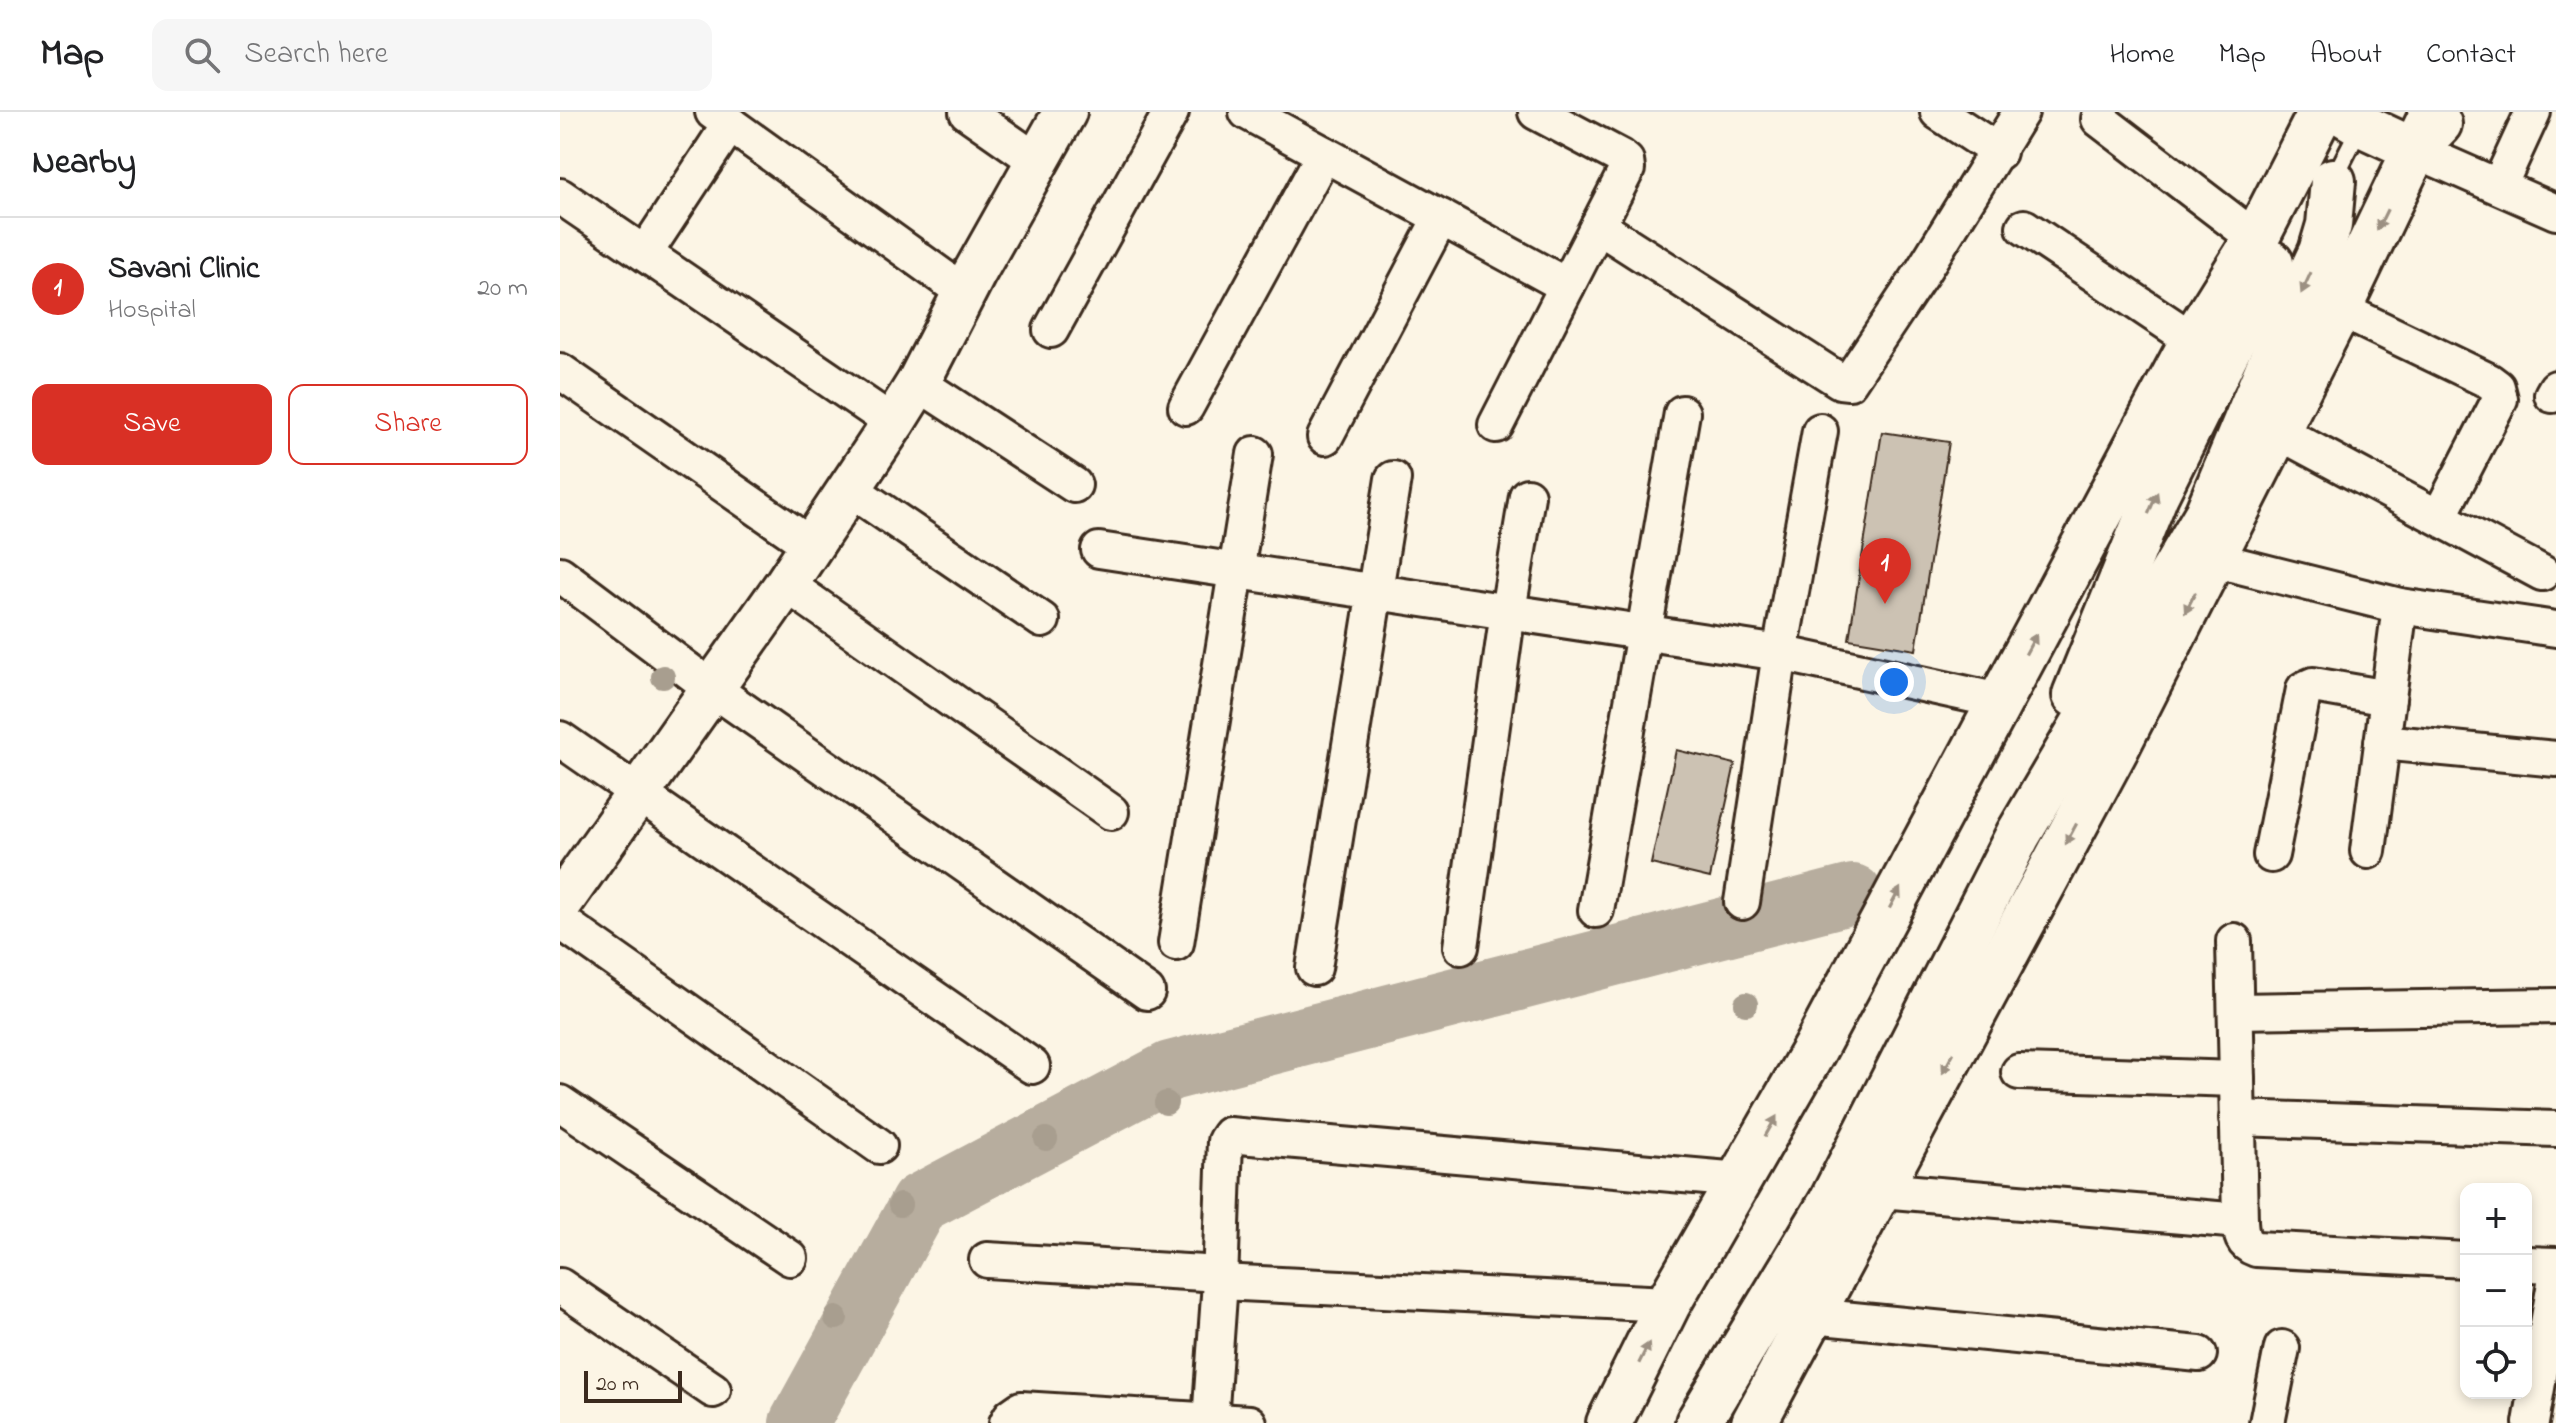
<!DOCTYPE html>
<html lang="en">
<head>
<meta charset="utf-8">
<style>
  body { margin:0; font-family:"Indie Flower",sans-serif; background:#f6f6f6; color:#202124 }
  .controls { position:absolute; right:24px; bottom:24px; display:grid; overflow:hidden; border-radius:16px; box-shadow:0 4px 12px #0003 }
  .controls button { width:72px; height:72px; display:grid; place-items:center; padding:0; border:0; border-bottom:2px solid #e0e0e0; background:#fff; color:#202124; font:40px sans-serif }
  .scale { position:absolute; left:24px; bottom:20px; width:98px; box-sizing:border-box; padding-left:8px; border:4px solid #3b2a1e; border-top:0; font-size:22px; line-height:28px; white-space:nowrap; color:#3b2a1e; -webkit-text-stroke:6px #fcf5e5; paint-order:stroke }
  .you { position:absolute; left:1334px; top:570px; width:28px; height:28px; margin:-20px; border:6px solid #fff; border-radius:50%; background:#1a73e8; box-shadow:0 0 0 12px #1a73e833 }
  .badge { display:grid; place-items:center; width:52px; height:52px; border-radius:50%; background:#d93025; color:#fff; font-size:26px; font-weight:700 }
  .pin { position:absolute; translate:-50% -66px; filter:drop-shadow(0 2px 4px #0008) }
  .pin::after { content:''; position:absolute; top:42px; width:28px; height:24px; background:inherit; clip-path:polygon(0 0,100% 0,50% 100%) }
  .list { margin:0; padding:0; list-style:none }
  h2 { display:flex; justify-content:space-between; align-items:center; height:104px; margin:0; padding:0 32px; font-size:34px }
  h2 small { font-size:26px; font-weight:400; color:#757577 }
  .list li { display:grid; grid-template-columns:52px 1fr auto; gap:24px; align-items:center; box-sizing:border-box; height:144px; padding:0 32px; border-top:2px solid #e0e0e0 }
  .list b { display:block; font-size:30px; white-space:nowrap }
  .list p { margin:0; font-size:26px; white-space:nowrap; color:#757577 }
  .list em { font-size:26px; font-style:normal; color:#757577 }
  .actions { display:flex; gap:16px; padding:24px 32px }
  .actions a { flex:1; padding:18px 0; border:2px solid #d93025; border-radius:16px; text-align:center; font-size:28px; color:#d93025 }
  .actions .main { background:#d93025; color:#fff }
  .icon { flex:none; width:44px; height:44px; fill:none; stroke:currentColor; stroke-width:2; stroke-linecap:round; stroke-linejoin:round }
  .map { position:relative; flex:none; width:1996px; height:1311px; overflow:hidden }
  header { display:flex; align-items:center; gap:48px; box-sizing:border-box; height:112px; padding:0 40px; background:#fff; border-bottom:2px solid #e0e0e0 }
  header strong { font-size:38px }
  nav { display:flex; gap:44px; margin-inline-start:auto; font-size:28px }
  .search { width:560px; height:72px; background:#f6f6f6; display:flex; align-items:center; gap:20px; box-sizing:border-box; padding:0 28px; border-radius:16px; color:#757577; font-size:30px }
  main { display:flex }
  aside { flex:1; background:#fff }
  .map>svg:first-child { display:block }
</style>
</head>
<body>
<header>
<strong>Map</strong>
<div class="search"><svg class="icon" aria-label="search" viewBox="0 0 24 24"><circle cx="10" cy="10" r="6"/><path d="M15 15l6 6"/></svg>Search here</div>
<nav><a>Home</a><a>Map</a><a>About</a><a>Contact</a></nav>
</header>
<main>
<aside>
<h2>Nearby<small></small></h2>
<ul class="list">
<li><span class="badge">1</span><div><b>Savani Clinic</b><p>Hospital</p></div><em>20 m</em></li>
</ul>
<div class="actions"><a class="main">Save</a><a>Share</a></div>
</aside>
<div class="map">
<svg width="1996" height="1311" viewBox="0 0 1996 1311">
  <rect width="100%" height="100%" fill="#fcf5e5"/>
  <filter id="ink" filterUnits="userSpaceOnUse"><feTurbulence type="fractalNoise" baseFrequency=".0125" numOctaves="2"/><feDisplacementMap in="SourceGraphic" scale="16" xChannelSelector="R" yChannelSelector="G"/><feConvolveMatrix kernelMatrix="1 2 1 2 8 2 1 2 1" color-interpolation-filters="sRGB"/></filter>
  <g filter="url(#ink)">
    <g fill="none" stroke-linecap="round" stroke-linejoin="round">
      <!-- river -->
      <path stroke="#b7ad9e" stroke-width="60" d="M239,1311L360,1091L610,959L1293,782"/>
    </g>
    <!-- building -->
    <g fill="#ccc2b3" stroke="#3b2a1e" stroke-width="2">
      <path d="M1322,320L1389,330L1356,538L1289,527Z"/>
      <path d="M1116,638L1175,652L1150,766L1091,752Z"/>
    </g>
    <g fill="none" stroke-linecap="round" stroke-linejoin="round">
      <!-- service casing -->
      <g stroke="#3b2a1e" stroke-width="22">
        <path id="service" d="M1773,68L1801,13"/>
      </g>
      <!-- minor casing -->
      <g stroke="#3b2a1e" stroke-width="40">
        <g id="minor">
          <path d="M153,0L405,181"/>
          <path d="M407,0L477,49"/>
          <path d="M687,0L1007,174"/>
          <path d="M1378,0L1439,40"/>
          <path d="M1539,7L1696,127"/>
          <path d="M1855,38L1996,100"/>
          <path d="M1939,74L1973,0"/>
          <path d="M0,84L333,311"/>
          <path d="M1038,114L1280,269L1289,270L1361,162L1461,0"/>
          <path d="M1464,115L1633,228"/>
          <path d="M85,141L170,12"/>
          <path d="M1779,197L1929,269L1937,275L1940,287L1879,405"/>
          <path d="M491,218L611,0"/>
          <path d="M0,259L252,434"/>
          <path d="M358,271L514,373"/>
          <path d="M1992,283L1996,276"/>
          <path d="M626,295L764,42"/>
          <path d="M936,313L1067,57L1066,49L1061,45L976,0"/>
          <path d="M1717,319L1982,461"/>
          <path d="M765,325L881,105"/>
          <path d="M290,377L482,508"/>
          <path d="M539,438L1220,541L1440,589"/>
          <path d="M1652,447L1840,494L1996,517"/>
          <path d="M0,462L153,577L587,880"/>
          <path d="M226,472L551,700"/>
          <path d="M0,627L472,954"/>
          <path d="M1822,630L1996,647"/>
          <path d="M1808,739L1840,494"/>
          <path d="M1711,743L1744,577L1753,573L1828,586"/>
          <path d="M1182,790L1220,541L1260,319"/>
          <path d="M1036,798L1122,301"/>
          <path d="M0,809L319,1034"/>
          <path d="M1674,829L1680,1109C1681,1123 1682,1132 1696,1137L1906,1148"/>
          <path d="M616,831L695,342"/>
          <path d="M901,835L948,499L967,384"/>
          <path d="M754,856L833,367"/>
          <path d="M1676,899L1996,894"/>
          <path d="M1459,960L1677,967"/>
          <path d="M0,991L230,1146"/>
          <path d="M1677,1006L1996,1017"/>
          <path d="M1321,1078L1680,1109"/>
          <path d="M427,1148L660,1162"/>
          <path d="M1966,1152L1996,1153"/>
          <path d="M660,1170L1108,1192"/>
          <path d="M0,1174L153,1278"/>
          <path d="M1252,1204L1639,1242"/>
          <path d="M650,1309L660,1170L665,1029L669,1023L1180,1068"/>
          <path d="M447,1311L451,1304L461,1297L689,1311"/>
          <path d="M1707,1311L1722,1236"/>
          <path d="M1971,1311L1996,1165"/>
        </g>
      </g>
      <!-- tertiary casing -->
      <g stroke="#3b2a1e" stroke-width="48">
        <g id="tertiary">
          <path d="M1779,0L1801,13L1855,38L1880,12"/>
          <path d="M0,792L226,472L333,311L358,271L414,162L505,0"/>
        </g>
      </g>
      <!-- secondary casing -->
      <g stroke="#3b2a1e" stroke-width="50">
        <g id="secondary">
          <path d="M1515,583L1596,383L1711,151"/>
          <path d="M1049,1311L1108,1192L1254,938L1633,228L1696,127L1761,0"/>
          <path d="M1138,1311L1270,1092L1458,723L1647,402L1724,218L1761,140L1769,113L1773,69"/>
          <path d="M1194,1311L1557,635L1779,197L1873,0"/>
        </g>
      </g>
      <!-- service -->
      <use href="#service" stroke="#fcf5e5" stroke-width="16"/>
      <!-- minor -->
      <use href="#minor" stroke="#fcf5e5" stroke-width="34"/>
      <!-- tertiary -->
      <use href="#tertiary" stroke="#fcf5e5" stroke-width="42"/>
      <!-- secondary -->
      <use href="#secondary" stroke="#fcf5e5" stroke-width="44"/>
    </g>
    <!-- trees -->
    <g fill="#a89e8f">
      <circle cx="103" cy="565" r="12"/>
      <circle cx="1186" cy="892" r="12"/>
      <circle cx="606" cy="991" r="12"/>
      <circle cx="486" cy="1027" r="12"/>
      <circle cx="340" cy="1093" r="12"/>
      <circle cx="276" cy="1206" r="12"/>
    </g>
    <!-- one-way arrows -->
    <defs><path id="oneway-solid" d="M-6-.8H1V-3.2L6.5 0L1 3.2V.8H-6Z" transform="scale(2)"/></defs>
    <g fill="#9c9082">
      <use href="#oneway-solid" transform="translate(1822 108) rotate(116)"/>
      <use href="#oneway-solid" transform="translate(1746 171) rotate(115)"/>
      <use href="#oneway-solid" transform="translate(1593 391) rotate(-67)"/>
      <use href="#oneway-solid" transform="translate(1630 491) rotate(117)"/>
      <use href="#oneway-solid" transform="translate(1471 532) rotate(-62)"/>
      <use href="#oneway-solid" transform="translate(1511 722) rotate(118)"/>
      <use href="#oneway-solid" transform="translate(1335 786) rotate(-62)"/>
      <use href="#oneway-solid" transform="translate(1388 951) rotate(118)"/>
      <use href="#oneway-solid" transform="translate(1211 1014) rotate(-60)"/>
      <use href="#oneway-solid" transform="translate(1084 1241) rotate(-64)"/>
    </g>
  </g>
</svg>
<div class="controls">
<button>+</button>
<button>−</button>
<button><svg class="icon" aria-label="locate" viewBox="0 0 24 24"><circle cx="12" cy="12" r="6"/><path d="M12 2v4M12 18v4M2 12h4M18 12h4"/></svg></button>
</div>
<div class="scale">20 m</div>
<div class="you"></div>
<div class="pin badge" style="left:1325px;top:492px">1</div>
</div>
</main>
</body>
</html>
